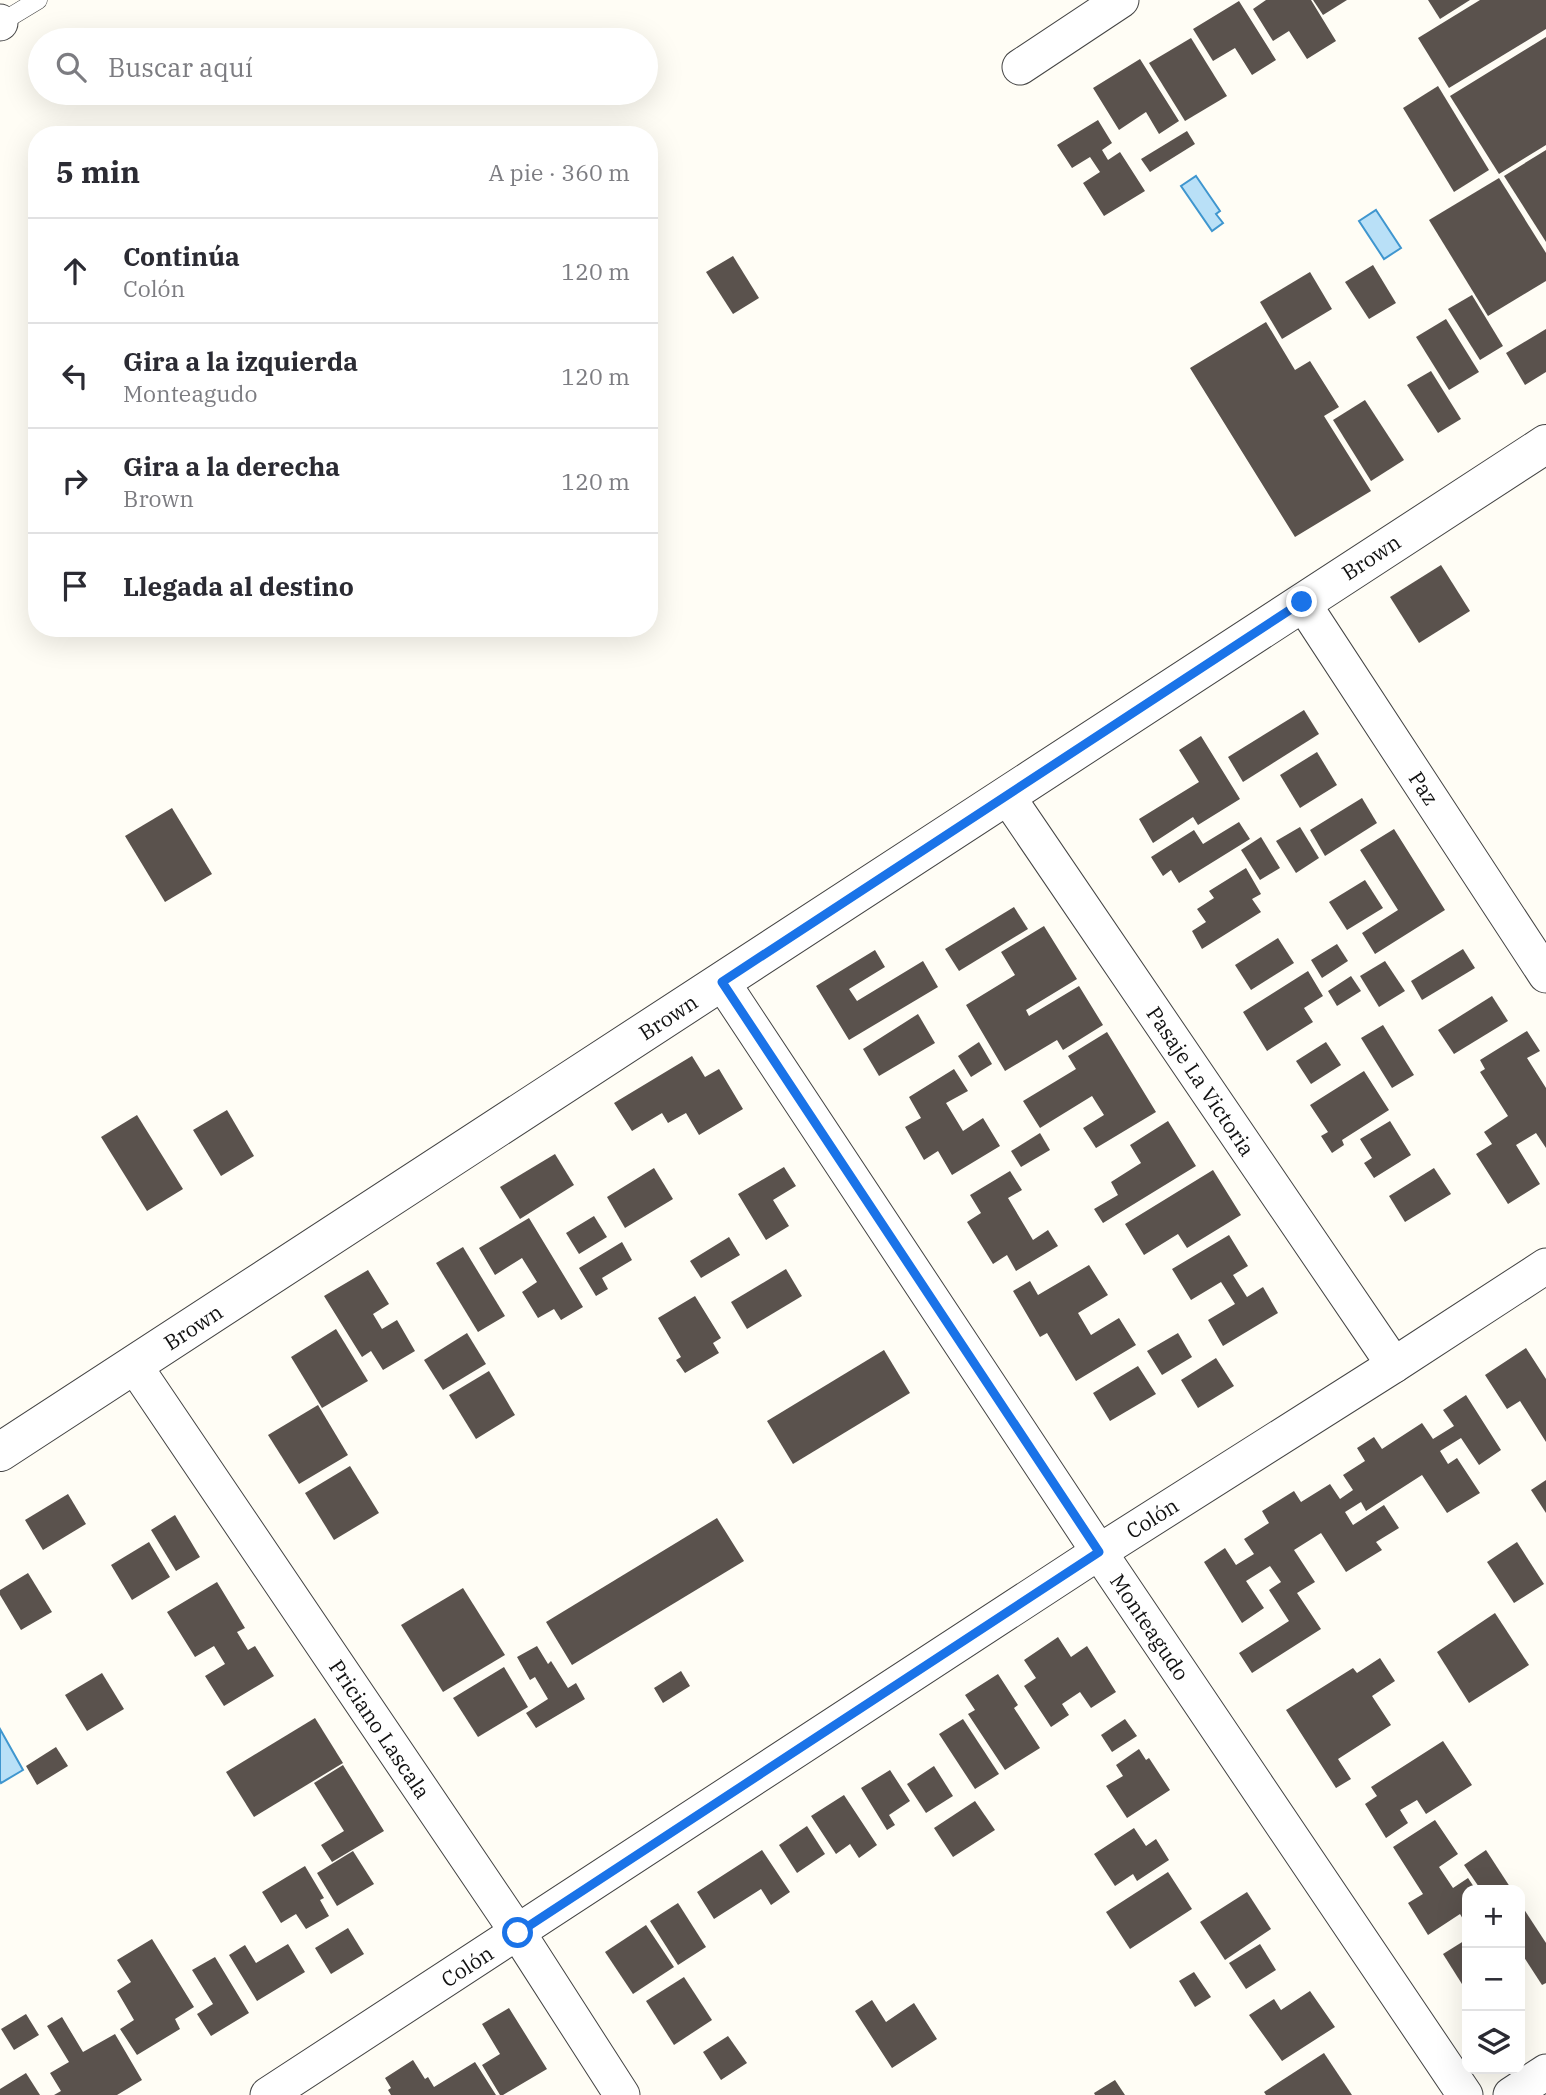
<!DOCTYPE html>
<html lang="es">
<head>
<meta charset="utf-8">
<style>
  body { margin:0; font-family:"IBM Plex Serif",serif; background:#f2f2f3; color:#2b2b33 }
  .controls { position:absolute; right:21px; bottom:21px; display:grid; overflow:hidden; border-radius:14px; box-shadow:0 7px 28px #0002 }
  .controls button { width:63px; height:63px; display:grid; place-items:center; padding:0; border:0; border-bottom:2px solid #e1e1e2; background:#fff; color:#2b2b33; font:35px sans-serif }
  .stop { position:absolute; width:21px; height:21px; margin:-16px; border:5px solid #1a73e8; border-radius:50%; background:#fff }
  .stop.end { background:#1a73e8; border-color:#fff; box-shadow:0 2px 7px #0008 }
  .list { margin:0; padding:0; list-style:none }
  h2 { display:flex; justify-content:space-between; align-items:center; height:91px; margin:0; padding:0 28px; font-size:30px }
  h2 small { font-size:23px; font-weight:400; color:#7c7c81 }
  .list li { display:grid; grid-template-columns:46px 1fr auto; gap:21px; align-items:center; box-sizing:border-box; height:105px; padding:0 28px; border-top:2px solid #e1e1e2 }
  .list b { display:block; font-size:26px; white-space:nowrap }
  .list p { margin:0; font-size:23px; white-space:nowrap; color:#7c7c81 }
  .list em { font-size:23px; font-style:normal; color:#7c7c81 }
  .icon { flex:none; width:38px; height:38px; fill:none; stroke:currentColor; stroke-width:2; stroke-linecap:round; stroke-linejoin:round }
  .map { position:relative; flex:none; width:1546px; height:2095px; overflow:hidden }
  .search { position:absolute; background:#fff; box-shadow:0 7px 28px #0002; left:28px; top:28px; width:630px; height:77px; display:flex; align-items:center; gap:18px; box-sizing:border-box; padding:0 24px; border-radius:38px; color:#7c7c81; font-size:26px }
  .panel { position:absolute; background:#fff; box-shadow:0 7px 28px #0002; left:28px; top:126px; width:630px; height:511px; border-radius:28px }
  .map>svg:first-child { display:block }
</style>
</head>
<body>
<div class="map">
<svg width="1546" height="2095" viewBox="0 0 1546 2095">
  <rect width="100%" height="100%" fill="#fffdf5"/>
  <!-- water -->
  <g fill="#b9e0f7" stroke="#3f96cf" stroke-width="2">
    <path d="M1196,176L1220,211L1216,214L1223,223L1212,231L1181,186Z"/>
    <path d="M1376,210L1401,248L1384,259L1359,221Z"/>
    <path d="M0,1729L23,1770L1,1783L0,1781Z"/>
  </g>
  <!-- building -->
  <g fill="#5a524d">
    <path d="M1266,0H1311L1336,41L1307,59L1289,31L1273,41L1253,9Z"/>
    <path d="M1313,0H1347L1323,15Z"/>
    <path d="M1428,0H1470L1440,19Z"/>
    <path d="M1480,0H1546V29L1449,88L1418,38Z"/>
    <path d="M1239,1L1276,60L1252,75L1235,48L1213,61L1193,29Z"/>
    <path d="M1546,37V145L1499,174L1450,96Z"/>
    <path d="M1191,38L1227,96L1185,121L1149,63Z"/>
    <path d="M1140,59L1179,121L1159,134L1146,112L1119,130L1093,88Z"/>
    <path d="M1438,86L1489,170L1454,192L1403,108Z"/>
    <path d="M1098,120L1112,143L1102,150L1108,160L1120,152L1145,191L1104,216L1083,183L1100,172L1090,157L1072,168L1057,145Z"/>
    <path d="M1187,131L1195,144L1150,172L1141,159Z"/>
    <path d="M1546,150V242L1504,176Z"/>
    <path d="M1499,178L1546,253V281L1488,316L1429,220Z"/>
    <path d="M733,256L759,298L733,314L706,272Z"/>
    <path d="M1373,265L1396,303L1369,319L1345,282Z"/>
    <path d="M1310,272L1332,309L1282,339L1260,302Z"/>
    <path d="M1472,295L1503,346L1480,360L1448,309Z"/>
    <path d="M1446,319L1479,372L1449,390L1416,337Z"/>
    <path d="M1266,322L1295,370L1310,361L1339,407L1324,416L1371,491L1295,537L1190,368Z"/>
    <path d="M1546,329V372L1525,385L1506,353Z"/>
    <path d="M1431,371L1461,419L1438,433L1407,385Z"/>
    <path d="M1365,400L1404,460L1371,481L1333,420Z"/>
    <path d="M1441,565L1470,611L1419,643L1390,597Z"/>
    <path d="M1304,710L1319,734L1243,782L1228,757Z"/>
    <path d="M1201,736L1240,799L1198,825L1193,817L1153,843L1139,819L1199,782L1179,750Z"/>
    <path d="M1317,752L1337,785L1300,808L1280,775Z"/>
    <path d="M1362,798L1377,823L1325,856L1310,830Z"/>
    <path d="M172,808L212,874L165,902L125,836Z"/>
    <path d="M1239,822L1250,839L1179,883L1171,870L1163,876L1151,857L1194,830L1203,844Z"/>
    <path d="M1300,827L1319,858L1296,873L1276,841Z"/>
    <path d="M1394,829L1445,910L1375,954L1362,933L1398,910L1360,850Z"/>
    <path d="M1261,837L1280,868L1260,880L1241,850Z"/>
    <path d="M1246,868L1261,894L1252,899L1261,912L1202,949L1192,931L1206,922L1197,909L1214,898L1209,891Z"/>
    <path d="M1365,880L1383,908L1347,930L1329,902Z"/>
    <path d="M1014,907L1028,929L959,971L945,949Z"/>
    <path d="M1044,926L1077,979L1026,1010L1029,1016L1079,986L1103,1025L1063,1050L1057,1040L1005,1071L966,1005L1015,975L1001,952Z"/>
    <path d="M1278,938L1294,963L1251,990L1235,965Z"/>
    <path d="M1337,944L1348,961L1322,978L1311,960Z"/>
    <path d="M1463,949L1475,968L1422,1000L1411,981Z"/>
    <path d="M875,950L885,967L849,989L857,1001L923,961L938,987L849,1040L816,986Z"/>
    <path d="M1385,961L1405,991L1379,1007L1360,976Z"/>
    <path d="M1308,971L1323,996L1304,1008L1313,1022L1267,1051L1243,1012Z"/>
    <path d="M1351,976L1361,991L1337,1006L1328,991Z"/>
    <path d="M1492,996L1508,1021L1454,1054L1438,1030Z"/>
    <path d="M918,1014L935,1043L879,1076L863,1049Z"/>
    <path d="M1383,1025L1414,1075L1392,1088L1361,1038Z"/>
    <path d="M1527,1031L1540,1051L1527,1058L1546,1088V1148L1536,1133L1516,1145L1540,1184L1508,1204L1476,1154L1492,1144L1484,1132L1508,1116L1480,1072L1485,1069L1480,1060Z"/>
    <path d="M1107,1032L1156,1112L1096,1148L1083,1128L1104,1115L1092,1096L1040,1128L1023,1101L1076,1069L1068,1056Z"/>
    <path d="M979,1042L992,1064L971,1077L958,1056Z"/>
    <path d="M1326,1042L1341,1065L1311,1084L1296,1061Z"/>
    <path d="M692,1056L705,1077L719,1069L743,1109L699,1135L686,1113L668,1123L662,1113L632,1131L614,1103Z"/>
    <path d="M954,1069L968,1091L946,1103L963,1131L983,1118L1000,1146L952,1175L938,1151L924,1160L905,1127L921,1118L909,1097Z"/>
    <path d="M1364,1071L1389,1110L1342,1140L1344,1145L1332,1153L1321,1136L1328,1132L1310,1105Z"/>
    <path d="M227,1110L254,1156L221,1176L193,1130Z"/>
    <path d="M137,1115L183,1189L147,1211L101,1137Z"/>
    <path d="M1168,1121L1196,1166L1103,1223L1094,1209L1118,1195L1111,1182L1141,1163L1130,1145Z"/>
    <path d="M1390,1121L1411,1155L1374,1178L1364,1163L1372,1158L1360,1139Z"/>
    <path d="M1040,1133L1050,1150L1021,1167L1011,1151Z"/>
    <path d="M555,1154L574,1185L520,1219L500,1187Z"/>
    <path d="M784,1167L796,1186L773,1200L789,1226L766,1240L738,1194Z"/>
    <path d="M654,1168L673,1199L625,1228L607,1197Z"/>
    <path d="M1434,1168L1451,1194L1405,1222L1389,1196Z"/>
    <path d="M1213,1170L1241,1215L1187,1248L1178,1234L1144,1255L1125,1224Z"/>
    <path d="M1010,1171L1022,1190L1008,1198L1033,1240L1048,1230L1058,1246L1016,1271L1007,1255L993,1264L967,1222L981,1213L970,1195Z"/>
    <path d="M594,1216L607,1237L579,1254L566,1233Z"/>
    <path d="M529,1218L583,1307L561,1320L554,1309L538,1318L522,1292L537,1282L522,1258L495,1275L479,1248Z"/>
    <path d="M1229,1235L1248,1266L1233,1275L1247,1297L1263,1287L1278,1313L1223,1346L1208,1320L1235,1304L1221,1282L1191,1300L1172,1269Z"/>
    <path d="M729,1237L740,1255L701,1278L690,1261Z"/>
    <path d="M622,1242L632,1260L602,1278L608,1289L596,1296L579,1268Z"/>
    <path d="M463,1247L505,1316L478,1332L436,1263Z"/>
    <path d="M1089,1265L1108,1295L1078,1313L1091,1335L1119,1318L1136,1345L1076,1381L1047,1333L1040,1337L1013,1291L1030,1281L1038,1295Z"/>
    <path d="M786,1269L802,1296L747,1329L731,1302Z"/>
    <path d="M368,1270L389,1304L373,1314L382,1329L397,1320L415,1351L383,1370L371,1351L362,1357L324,1296Z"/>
    <path d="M695,1296L721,1338L713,1343L719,1353L685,1373L676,1360L681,1357L658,1318Z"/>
    <path d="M336,1329L368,1381L322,1408L291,1357Z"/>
    <path d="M467,1333L486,1364L443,1390L424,1360Z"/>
    <path d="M1178,1333L1192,1357L1162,1375L1147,1351Z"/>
    <path d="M1526,1348L1546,1379V1442L1520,1401L1507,1409L1485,1375Z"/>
    <path d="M884,1350L910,1393L793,1464L767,1421Z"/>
    <path d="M1216,1358L1234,1386L1198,1408L1181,1380Z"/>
    <path d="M1138,1366L1156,1394L1110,1421L1093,1393Z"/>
    <path d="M489,1371L515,1415L476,1439L449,1395Z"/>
    <path d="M1466,1395L1501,1450L1479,1465L1461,1438L1440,1451L1448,1464L1457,1458L1480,1493L1447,1513L1422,1475L1366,1511L1361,1502L1345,1512L1353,1525L1384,1505L1399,1528L1376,1542L1382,1550L1346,1572L1321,1533L1294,1550L1315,1582L1297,1593L1321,1629L1252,1673L1239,1653L1289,1621L1269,1590L1281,1582L1270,1566L1246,1581L1264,1608L1242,1623L1204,1562L1225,1548L1236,1565L1254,1554L1244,1539L1269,1523L1262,1511L1294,1491L1301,1502L1330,1484L1340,1499L1353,1490L1343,1475L1365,1461L1357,1448L1374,1437L1382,1449L1422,1423L1433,1439L1454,1426L1443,1410Z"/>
    <path d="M318,1405L348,1455L299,1484L268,1435Z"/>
    <path d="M350,1466L379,1513L334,1540L305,1493Z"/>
    <path d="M1546,1480V1513L1531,1490Z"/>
    <path d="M68,1494L86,1524L43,1550L25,1520Z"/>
    <path d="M175,1515L200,1557L176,1571L151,1530Z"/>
    <path d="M717,1518L744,1561L572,1665L546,1622Z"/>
    <path d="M149,1542L170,1577L132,1600L111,1565Z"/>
    <path d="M1517,1542L1544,1584L1514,1603L1487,1562Z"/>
    <path d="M28,1573L52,1612L21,1630L0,1595V1590Z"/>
    <path d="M217,1582L245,1628L237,1632L248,1650L255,1646L274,1676L224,1706L205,1676L225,1664L214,1646L195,1657L167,1612Z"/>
    <path d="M463,1588L505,1655L443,1692L401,1625Z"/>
    <path d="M1495,1613L1529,1665L1469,1703L1437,1652Z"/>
    <path d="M1058,1637L1071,1657L1087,1646L1116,1692L1091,1708L1080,1692L1062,1704L1069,1715L1051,1727L1024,1686L1036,1678L1024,1660Z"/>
    <path d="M537,1646L548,1664L551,1661L568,1688L576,1683L585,1699L536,1728L526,1713L548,1699L535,1677L530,1680L517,1657Z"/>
    <path d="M1380,1658L1395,1681L1372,1696L1391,1725L1338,1759L1351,1779L1336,1788L1286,1710L1353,1668L1357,1673Z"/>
    <path d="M504,1667L528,1707L478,1737L453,1698Z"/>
    <path d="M681,1671L690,1686L663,1703L654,1688Z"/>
    <path d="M102,1673L124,1709L87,1731L65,1695Z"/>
    <path d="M998,1674L1018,1705L1014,1708L1040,1748L1005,1770L968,1714L975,1710L965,1695Z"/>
    <path d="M315,1718L343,1763L254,1817L226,1772Z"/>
    <path d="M963,1719L999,1774L975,1789L939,1734Z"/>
    <path d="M1125,1719L1137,1736L1112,1752L1101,1735Z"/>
    <path d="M1443,1741L1472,1785L1426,1814L1417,1800L1400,1810L1408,1823L1386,1838L1365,1804L1377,1796L1371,1787Z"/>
    <path d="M56,1747L68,1766L37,1785L26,1766Z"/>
    <path d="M1139,1749L1146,1760L1149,1758L1170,1790L1127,1818L1106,1786L1123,1776L1116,1765Z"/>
    <path d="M343,1765L384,1831L332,1862L321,1845L344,1831L314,1783Z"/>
    <path d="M934,1766L953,1796L926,1813L907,1784Z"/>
    <path d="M890,1770L910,1801L889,1815L895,1825L887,1830L861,1788Z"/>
    <path d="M844,1795L877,1845L859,1858L850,1844L836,1854L811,1816Z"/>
    <path d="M975,1801L995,1830L953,1857L934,1828Z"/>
    <path d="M1435,1820L1458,1854L1439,1867L1453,1888L1468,1878L1476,1890H1467V1899L1462,1903L1467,1911V1926L1460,1914L1428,1935L1408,1903L1423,1894L1393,1847Z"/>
    <path d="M807,1826L825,1854L797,1873L779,1845Z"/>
    <path d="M1134,1828L1146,1846L1156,1839L1169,1860L1137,1881L1133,1874L1115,1886L1094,1854Z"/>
    <path d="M762,1850L790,1892L771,1905L761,1889L714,1919L697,1892Z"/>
    <path d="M1486,1850L1512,1890H1481L1464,1865Z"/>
    <path d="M353,1851L374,1884L337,1906L317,1873Z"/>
    <path d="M305,1866L324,1898L320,1900L329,1916L306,1929L296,1914L281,1923L262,1892Z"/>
    <path d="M1168,1872L1192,1909L1130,1949L1106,1912Z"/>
    <path d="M1247,1892L1271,1929L1225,1960L1200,1922Z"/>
    <path d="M678,1903L706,1947L678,1965L650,1921Z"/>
    <path d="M1520,1903L1546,1943V1983L1542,1985L1520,1951Z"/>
    <path d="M646,1925L674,1967L633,1994L605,1952Z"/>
    <path d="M348,1928L364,1954L331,1974L315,1948Z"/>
    <path d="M152,1939L194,2007L175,2019L180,2029L137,2055L120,2029L134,2020L117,1991L131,1982L117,1960Z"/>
    <path d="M1467,1939V1992L1443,1954Z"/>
    <path d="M288,1944L305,1972L257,2001L229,1955L245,1945L256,1963Z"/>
    <path d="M1260,1944L1276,1970L1246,1989L1229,1963Z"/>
    <path d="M215,1957L249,2013L211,2036L197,2014L213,2004L192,1970Z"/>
    <path d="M1194,1972L1211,1997L1195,2007L1179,1981Z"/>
    <path d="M684,1977L712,2020L674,2045L646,2001Z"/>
    <path d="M1310,1991L1335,2027L1282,2061L1249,2015L1274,1999L1281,2010Z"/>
    <path d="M872,2000L886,2022L914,2003L937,2039L892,2068L855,2011Z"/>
    <path d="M509,2008L547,2069L503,2095H500L482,2065L500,2054L482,2024Z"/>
    <path d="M26,2014L39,2035L14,2050L1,2029Z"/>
    <path d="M62,2017L83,2052L115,2034L142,2080L117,2095H54L61,2091L50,2073L69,2062L47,2026Z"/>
    <path d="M728,2036L747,2063L721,2080L703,2052Z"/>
    <path d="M1324,2053L1352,2095H1266L1264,2092Z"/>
    <path d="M413,2060L425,2079L428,2077L434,2087L475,2062L496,2095H391L388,2090L391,2088L385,2078Z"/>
    <path d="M26,2073L40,2095H0V2089Z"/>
    <path d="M1115,2080L1125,2095H1095L1094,2093Z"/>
  </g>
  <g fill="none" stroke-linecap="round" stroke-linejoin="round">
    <!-- service casing -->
    <g stroke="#444" stroke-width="19">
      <path id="service" d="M0,23L38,0"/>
    </g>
    <!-- minor casing -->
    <g stroke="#444" stroke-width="37">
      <g id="minor">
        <path d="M0,22V23"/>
        <path d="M1020,67L1121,0"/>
        <path d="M1302,602L1546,975"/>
        <path d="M1007,796L1394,1365"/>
        <path d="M722,982L1099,1552L1465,2095"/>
        <path d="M134,1365L518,1933L622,2095"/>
        <path d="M268,2095L1099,1552L1394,1365L1546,1266"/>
        <path d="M1511,2095L1546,2072"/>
      </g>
    </g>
    <!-- tertiary casing -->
    <g stroke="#444" stroke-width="40">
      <path id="tertiary" d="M0,1452L1546,444"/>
    </g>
    <!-- service -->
    <use href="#service" stroke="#fff" stroke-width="18"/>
    <!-- minor -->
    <use href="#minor" stroke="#fff" stroke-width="35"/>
    <!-- tertiary -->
    <use href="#tertiary" stroke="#fff" stroke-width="38"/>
  </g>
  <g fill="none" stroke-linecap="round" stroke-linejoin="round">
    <!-- route -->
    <path stroke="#1a73e8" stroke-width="9" d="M518,1933L1099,1552L722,982L1302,602"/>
  </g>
  <g text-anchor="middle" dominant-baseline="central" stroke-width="7" stroke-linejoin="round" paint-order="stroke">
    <!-- street labels -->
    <g font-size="21" fill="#111" stroke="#fff">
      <text transform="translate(1371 557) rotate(-33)">Brown</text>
      <text transform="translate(1424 788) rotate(57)">Paz</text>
      <text transform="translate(668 1017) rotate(-33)">Brown</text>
      <text transform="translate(1201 1081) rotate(56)">Pasaje La Victoria</text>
      <text transform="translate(193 1327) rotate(-33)">Brown</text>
      <text transform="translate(1152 1518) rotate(-32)">Colón</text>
      <text transform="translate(1150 1627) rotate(56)">Monteagudo</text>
      <text transform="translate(380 1729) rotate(56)">Priciano Lascala</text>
      <text transform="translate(467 1966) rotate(-33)">Colón</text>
    </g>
  </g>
</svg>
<div class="controls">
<button>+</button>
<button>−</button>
<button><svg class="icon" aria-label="layers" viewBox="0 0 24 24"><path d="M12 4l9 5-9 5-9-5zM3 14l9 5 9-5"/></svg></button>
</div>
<div class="stop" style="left:518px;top:1933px"></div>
<div class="stop end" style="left:1302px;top:602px"></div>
<div class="search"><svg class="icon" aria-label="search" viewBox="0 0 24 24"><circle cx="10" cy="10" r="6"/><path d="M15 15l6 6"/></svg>Buscar aquí</div>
<section class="panel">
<h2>5 min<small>A pie · 360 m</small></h2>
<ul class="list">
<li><svg class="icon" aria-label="ahead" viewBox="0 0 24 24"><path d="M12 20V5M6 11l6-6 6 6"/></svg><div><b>Continúa</b><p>Colón</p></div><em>120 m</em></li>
<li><svg class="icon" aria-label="left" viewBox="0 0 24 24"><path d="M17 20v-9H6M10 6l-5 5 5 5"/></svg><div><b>Gira a la izquierda</b><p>Monteagudo</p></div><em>120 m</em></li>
<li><svg class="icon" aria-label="right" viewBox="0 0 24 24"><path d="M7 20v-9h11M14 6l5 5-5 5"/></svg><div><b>Gira a la derecha</b><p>Brown</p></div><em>120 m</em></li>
<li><svg class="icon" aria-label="arrive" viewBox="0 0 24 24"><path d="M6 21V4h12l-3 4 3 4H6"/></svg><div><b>Llegada al destino</b></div></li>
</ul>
</section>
</div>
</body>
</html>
